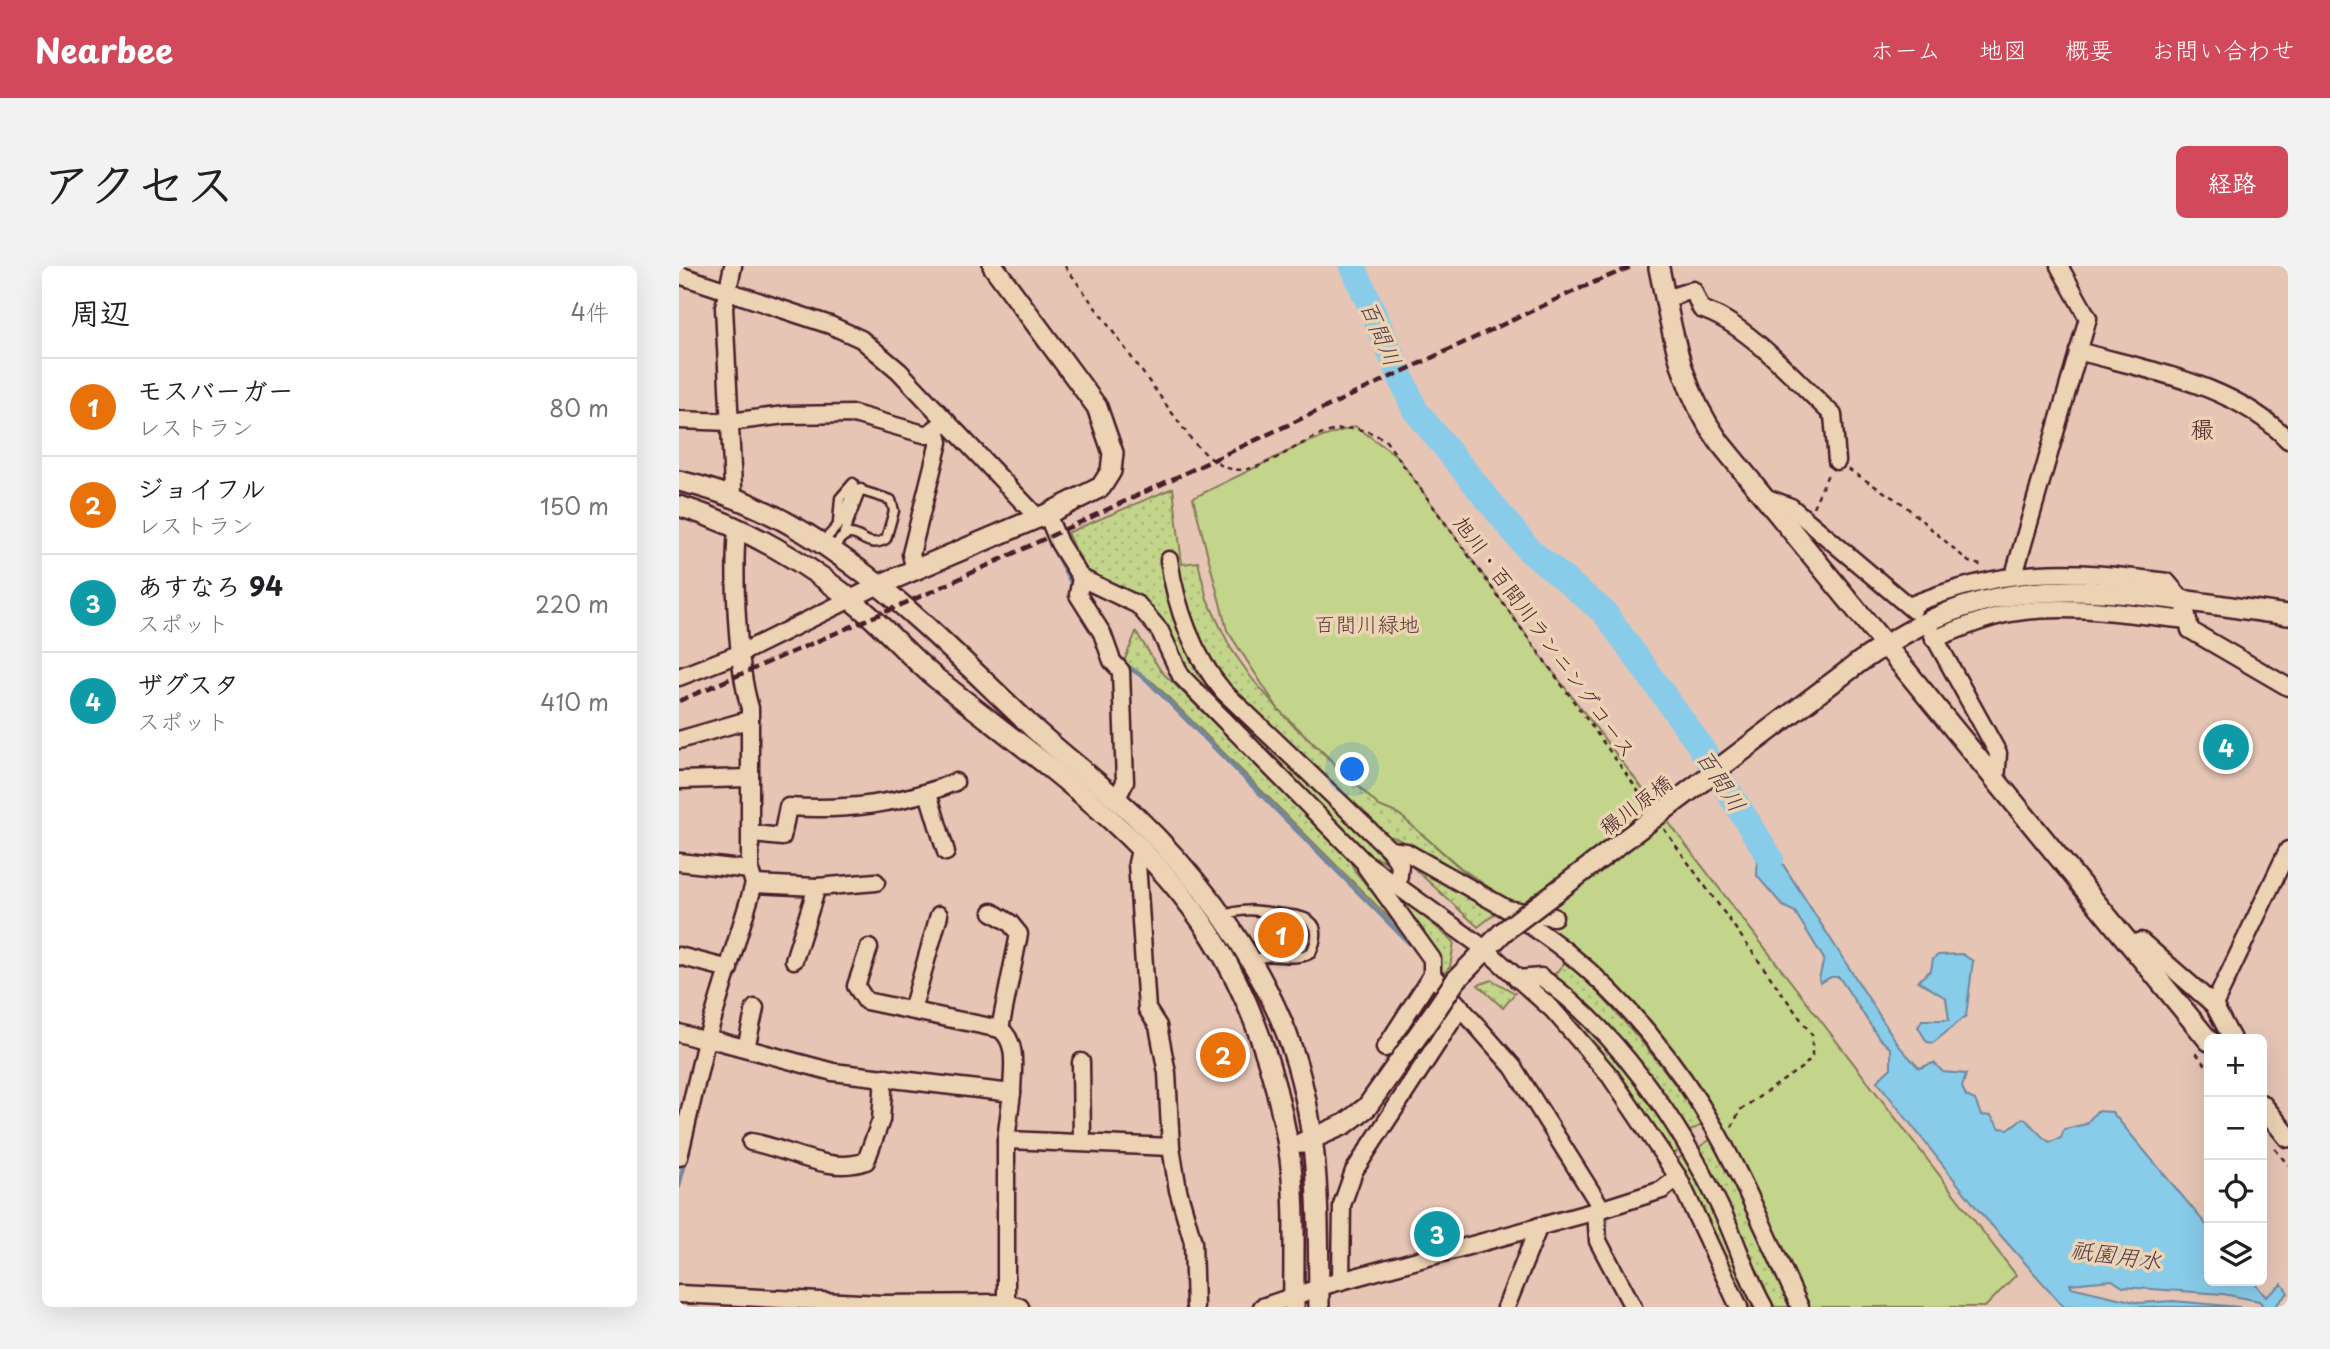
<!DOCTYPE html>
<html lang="ja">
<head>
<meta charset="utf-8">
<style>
  body { margin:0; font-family:"Playpen Sans","Klee One",sans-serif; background:#f2f2f2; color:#202124 }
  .controls { position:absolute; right:21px; bottom:21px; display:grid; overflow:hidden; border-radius:10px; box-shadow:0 7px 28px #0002 }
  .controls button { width:63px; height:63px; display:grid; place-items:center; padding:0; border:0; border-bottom:2px solid #e0e0e0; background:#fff; color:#202124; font:35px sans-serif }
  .you { position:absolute; left:674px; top:504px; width:24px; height:24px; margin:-18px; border:5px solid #fff; border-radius:50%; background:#1a73e8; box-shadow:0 0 0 10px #1a73e833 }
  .badge { display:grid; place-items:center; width:46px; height:46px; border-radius:50%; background:#d1495b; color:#fff; font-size:23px; font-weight:700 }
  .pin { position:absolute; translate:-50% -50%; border:4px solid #fff; box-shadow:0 2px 7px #0006 }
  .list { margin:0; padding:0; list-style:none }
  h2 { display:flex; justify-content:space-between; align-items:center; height:91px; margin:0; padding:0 28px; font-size:30px }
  h2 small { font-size:23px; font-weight:400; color:#757577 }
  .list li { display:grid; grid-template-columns:46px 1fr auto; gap:21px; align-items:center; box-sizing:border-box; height:98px; padding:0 28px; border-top:2px solid #e0e0e0 }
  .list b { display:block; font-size:26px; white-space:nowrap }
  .list p { margin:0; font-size:23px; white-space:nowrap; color:#757577 }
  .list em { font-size:23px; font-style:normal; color:#757577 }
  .icon { flex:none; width:38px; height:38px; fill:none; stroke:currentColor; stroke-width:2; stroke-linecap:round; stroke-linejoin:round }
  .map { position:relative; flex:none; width:1609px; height:1041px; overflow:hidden; border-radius:10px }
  header { display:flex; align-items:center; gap:42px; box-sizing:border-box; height:98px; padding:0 35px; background:#d1495b; color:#fff }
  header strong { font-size:33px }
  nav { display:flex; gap:38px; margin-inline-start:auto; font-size:24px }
  .intro { display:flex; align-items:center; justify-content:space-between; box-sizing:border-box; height:168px; padding:0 42px }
  h1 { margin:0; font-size:49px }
  .button { padding:18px 32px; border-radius:10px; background:#d1495b; color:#fff; font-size:24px; font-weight:700 }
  main { display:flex; gap:42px; padding:0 42px }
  aside { flex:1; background:#fff; border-radius:10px; box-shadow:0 7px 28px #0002 }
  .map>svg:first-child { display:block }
</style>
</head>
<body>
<header>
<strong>Nearbee</strong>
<nav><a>ホーム</a><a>地図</a><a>概要</a><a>お問い合わせ</a></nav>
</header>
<div class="intro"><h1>アクセス</h1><a class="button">経路</a></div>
<main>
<aside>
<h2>周辺<small>4件</small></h2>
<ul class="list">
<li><span class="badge" style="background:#e8710a">1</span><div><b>モスバーガー</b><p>レストラン</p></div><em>80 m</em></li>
<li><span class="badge" style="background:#e8710a">2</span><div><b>ジョイフル</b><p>レストラン</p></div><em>150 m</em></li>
<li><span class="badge" style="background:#0f9aa8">3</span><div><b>あすなろ 94</b><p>スポット</p></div><em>220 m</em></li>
<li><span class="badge" style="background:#0f9aa8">4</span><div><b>ザグスタ</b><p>スポット</p></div><em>410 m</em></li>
</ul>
</aside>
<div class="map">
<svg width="1609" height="1041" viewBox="0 0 1609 1041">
  <defs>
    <pattern id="grass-dots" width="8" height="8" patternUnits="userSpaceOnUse" patternTransform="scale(1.75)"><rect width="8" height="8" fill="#c2d58a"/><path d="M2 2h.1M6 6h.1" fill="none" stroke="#a8b677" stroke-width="1.8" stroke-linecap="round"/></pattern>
  </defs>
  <rect width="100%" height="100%" fill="#e6c5b5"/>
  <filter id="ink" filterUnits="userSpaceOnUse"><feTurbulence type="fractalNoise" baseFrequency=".0143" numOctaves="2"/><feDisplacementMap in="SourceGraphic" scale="14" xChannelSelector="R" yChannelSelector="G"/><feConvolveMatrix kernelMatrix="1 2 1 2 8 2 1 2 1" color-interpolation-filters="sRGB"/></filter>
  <g filter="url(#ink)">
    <!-- grass -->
    <g fill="url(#grass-dots)" stroke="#867a5a" stroke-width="2">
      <path d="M494,222L503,298L519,296L528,333L551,381L574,414L610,455L700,540L720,548L807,625L806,627L717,572L699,568L548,424L489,321L508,384L520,410L688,573L707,596L689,588L508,403L480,352L407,303L388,267Z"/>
      <path d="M457,366L482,405L666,585L676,605L731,673L476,418L445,396Z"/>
      <path d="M726,594L818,646L799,661Z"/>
      <path d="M710,621L775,676L771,701L765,707L759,702Z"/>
      <path d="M887,695C938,744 985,799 1024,858L1006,868L892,727L874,710Z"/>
      <path d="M813,714L836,727L824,742L799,719Z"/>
      <path d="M875,728L925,776L1003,883L995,888L919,784L872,732Z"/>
      <path d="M1034,872L1115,1041H1092L1017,883Z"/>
      <path d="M1006,889L1043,960L1076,1041H1067L1012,920L996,894Z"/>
    </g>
    <!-- green -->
    <path fill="#c2d58a" stroke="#867a5a" stroke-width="2" d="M676,160L718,190L871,402L1337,1009L1306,1041H1127L977,770L832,637L782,602L720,548L700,540L600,444L548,364L514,232L626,177Z"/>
    <!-- water -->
    <g fill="#88cce9" stroke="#6f879d" stroke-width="2">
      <path d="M1082,564L1220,780L1240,802L1255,797L1264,806L1287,808L1283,821L1287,830L1296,834L1302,849L1312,850L1321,862L1329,863L1344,852C1355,859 1360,871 1371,876L1382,872L1385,863L1407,858L1418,845L1433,846L1530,962V1015H1574L1587,1031L1603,1018L1609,1027L1595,1041H1585L1580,1035L1544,1028L1444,1021L1433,1014L1391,1018L1392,1021L1460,1037L1494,1035L1561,1041H1385L1300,945L1198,815L1212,802V783L1200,772L1160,711H1152L1141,717L1140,713L1145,693L1116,646L1104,640L1078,610L1079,584L1069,566Z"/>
      <path d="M1283,688L1294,695L1287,750L1254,777L1248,776L1239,761L1243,754H1270L1267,732L1239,715L1252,704L1254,693L1259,689Z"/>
    </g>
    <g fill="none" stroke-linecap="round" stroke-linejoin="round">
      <!-- stream -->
      <g stroke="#6f879d" stroke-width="4.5">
        <path d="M14,22L42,32"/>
        <path d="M50,35L89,46"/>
        <path d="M371,277L395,322"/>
        <path d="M445,398L467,413L730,677"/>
        <path d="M79,546V561"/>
        <path d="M0,921L6,892"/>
        <path d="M926,970L928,947"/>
      </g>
      <!-- river -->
      <path stroke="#88cce9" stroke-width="26" d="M674,0L736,144L850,284L925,346L1017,474L1092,593"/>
      <!-- service casing -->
      <g stroke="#4a1f2b" stroke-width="13">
        <g id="service">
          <path d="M159,256L161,232L174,217"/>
          <path d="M165,267L182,223"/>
          <path d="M142,278L162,256L172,228L177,223L212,234L215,245L207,273C182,288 176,247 153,284"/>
          <path d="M543,650C562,642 576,644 597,647C625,650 648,652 632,687C613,698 592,684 573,695"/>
        </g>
      </g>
      <!-- minor casing -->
      <g stroke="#4a1f2b" stroke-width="21">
        <g id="minor">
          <path d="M0,9L151,59L182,73L220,105L359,252"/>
          <path d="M986,33L1014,24L1022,43C1068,57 1118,116 1154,149L1158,195"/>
          <path d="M1399,85C1471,105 1556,118 1609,174"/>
          <path d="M0,154L51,156L106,149L175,148L248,169L267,155"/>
          <path d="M1083,230L1112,241L1234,344"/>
          <path d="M51,232L54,221L45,41L54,0"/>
          <path d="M368,248L380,277L402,312L459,339L481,365L502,410L685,596L806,683L874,744L931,810L999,911L1060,1041"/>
          <path d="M490,294C497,341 514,390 545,426L711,584L721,599L719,618"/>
          <path d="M236,304L232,288L260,176L257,164"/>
          <path d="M1335,309L1409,52L1380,0"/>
          <path d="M402,312L399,329L423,367L433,395L442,405L446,516L437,534"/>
          <path d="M1230,340C1324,301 1388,302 1488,316L1505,336L1511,364L1609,421"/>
          <path d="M1253,367L1319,487L1317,516"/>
          <path d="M1255,373C1280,363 1305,352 1332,347C1390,337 1450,348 1508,354"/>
          <path d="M0,411L62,387L200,319"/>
          <path d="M0,474L69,454"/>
          <path d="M0,514L70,512"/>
          <path d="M249,527L267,586"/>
          <path d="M74,568L103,571L109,541C164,545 225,538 276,516"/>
          <path d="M461,584L458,597L468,743L479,760L488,807L492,881L499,924L514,976L516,1041"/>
          <path d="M711,584L727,586L828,643L875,651"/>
          <path d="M0,596L71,604"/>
          <path d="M687,601L753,693V709L706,782"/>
          <path d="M75,618L138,621L197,616"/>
          <path d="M828,643C848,658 870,671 889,687C947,734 999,798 1036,863C1068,920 1093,981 1121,1041"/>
          <path d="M313,646L331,657L340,668L321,763"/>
          <path d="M1450,679L1462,675L1535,739L1553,773"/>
          <path d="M190,682L177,720L187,735L321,763C340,777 333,806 333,827"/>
          <path d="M0,690L50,703"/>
          <path d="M115,694L138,621"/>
          <path d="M753,709L834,801L923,943"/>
          <path d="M838,713L862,711C937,764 1000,856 1040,939C1057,972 1066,1008 1085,1041"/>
          <path d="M1535,739L1609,584"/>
          <path d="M233,744L260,649"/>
          <path d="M0,767L27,775"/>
          <path d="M28,772L154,806L333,827L327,874V1037"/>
          <path d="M67,782L76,742"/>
          <path d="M402,796L403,875"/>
          <path d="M327,874L492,881"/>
          <path d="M72,876C108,882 150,909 187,895L202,854L205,811"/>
          <path d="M0,891L27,775L75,618L71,604V442C58,399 54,310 58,264"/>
          <path d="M917,945L919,975L954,1041"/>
          <path d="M662,1015L663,939L675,905L782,741"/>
          <path d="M0,1028L202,1038L327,1037L341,1041"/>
          <path d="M583,1041L651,1018L917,945L983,924L999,911"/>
          <path d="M827,1041L860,960"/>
        </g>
      </g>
      <!-- tertiary casing -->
      <g stroke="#4a1f2b" stroke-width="24">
        <g id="tertiary">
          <path d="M980,2C994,68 1000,120 1041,177L1530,775"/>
          <path d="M0,215C146,247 250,364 354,462C387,492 423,519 456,550C516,608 569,677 602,754C642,846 639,944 640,1041"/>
          <path d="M0,240C65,260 132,298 183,343C209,365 232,392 258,413C355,491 466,565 533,671C572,732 597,808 609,879C618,931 614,988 615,1041"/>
          <path d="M200,319L368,248L422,221L432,205L434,187L418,141L314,0"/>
          <path d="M1182,395C1219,370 1256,348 1301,336C1394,310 1513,337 1609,349"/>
          <path d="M777,714L824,666"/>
          <path d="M1583,839L1609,871"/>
          <path d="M623,877L666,858L688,841L756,745"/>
        </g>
      </g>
      <!-- path -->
      <g stroke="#4a1f2b" stroke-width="2.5" stroke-dasharray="5 5" stroke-linecap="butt">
        <path d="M386,0L515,177C523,184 531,193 540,198C590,228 642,129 707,175L968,537"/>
        <path d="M1169,203L1224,238L1290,296L1305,300"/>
        <path d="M1134,241L1150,206"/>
        <path d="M985,563L1133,769V791L1125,800L1061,844L1053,861"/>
        <path d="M1517,787L1530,803"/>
        <path d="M1596,883L1609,899"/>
      </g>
      <!-- service -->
      <use href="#service" stroke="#ebd3b3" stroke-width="8"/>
      <!-- minor -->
      <use href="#minor" stroke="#ebd3b3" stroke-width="16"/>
      <!-- tertiary -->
      <use href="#tertiary" stroke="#ebd3b3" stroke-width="19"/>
      <!-- rail -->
      <path stroke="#4a1f2b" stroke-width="4.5" stroke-dasharray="10 5" stroke-linecap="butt" d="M0,435L254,325L904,21L954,0"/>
      <!-- tertiary-bridge casing -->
      <g stroke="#4a1f2b" stroke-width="24" stroke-linecap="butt">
        <g id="tertiary-bridge">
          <path d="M824,666L1182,395"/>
          <path d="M756,745L777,714"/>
        </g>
      </g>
      <!-- tertiary-bridge -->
      <use href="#tertiary-bridge" stroke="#ebd3b3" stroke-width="19"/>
    </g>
  </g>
  <g text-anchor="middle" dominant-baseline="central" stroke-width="7" stroke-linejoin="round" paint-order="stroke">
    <!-- park labels -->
    <g font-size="21" fill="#5c3a39" stroke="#ebd3b3">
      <text x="688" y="357">百間川緑地</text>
    </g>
    <!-- street labels -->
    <g font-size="21" fill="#4a1f2b" stroke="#ebd3b3">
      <text transform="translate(867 370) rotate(54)">旭川・百間川ランニングコース</text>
      <text transform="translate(956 538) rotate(-37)">穝川原橋</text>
    </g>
    <!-- water labels -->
    <g font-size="23" font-style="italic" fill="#533948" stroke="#ebd3b3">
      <text transform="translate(703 67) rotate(67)">百間川</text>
      <text transform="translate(1043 514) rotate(57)">百間川</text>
      <text transform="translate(1437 988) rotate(8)">祇園用水</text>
    </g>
    <!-- quarter labels -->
    <g font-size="24" fill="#4a1f2b" stroke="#ebd3b3">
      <text x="1523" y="162">穝</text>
    </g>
  </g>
</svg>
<div class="controls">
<button>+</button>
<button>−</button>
<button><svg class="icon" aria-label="locate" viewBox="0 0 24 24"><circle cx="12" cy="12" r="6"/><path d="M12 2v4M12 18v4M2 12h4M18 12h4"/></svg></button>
<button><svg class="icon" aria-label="layers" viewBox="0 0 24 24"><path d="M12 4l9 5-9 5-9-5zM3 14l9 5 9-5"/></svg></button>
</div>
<div class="you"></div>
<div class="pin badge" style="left:602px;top:669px;background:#e8710a">1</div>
<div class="pin badge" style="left:544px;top:789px;background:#e8710a">2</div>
<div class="pin badge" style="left:758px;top:968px;background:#0f9aa8">3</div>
<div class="pin badge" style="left:1547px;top:481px;background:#0f9aa8">4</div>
</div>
</main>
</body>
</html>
